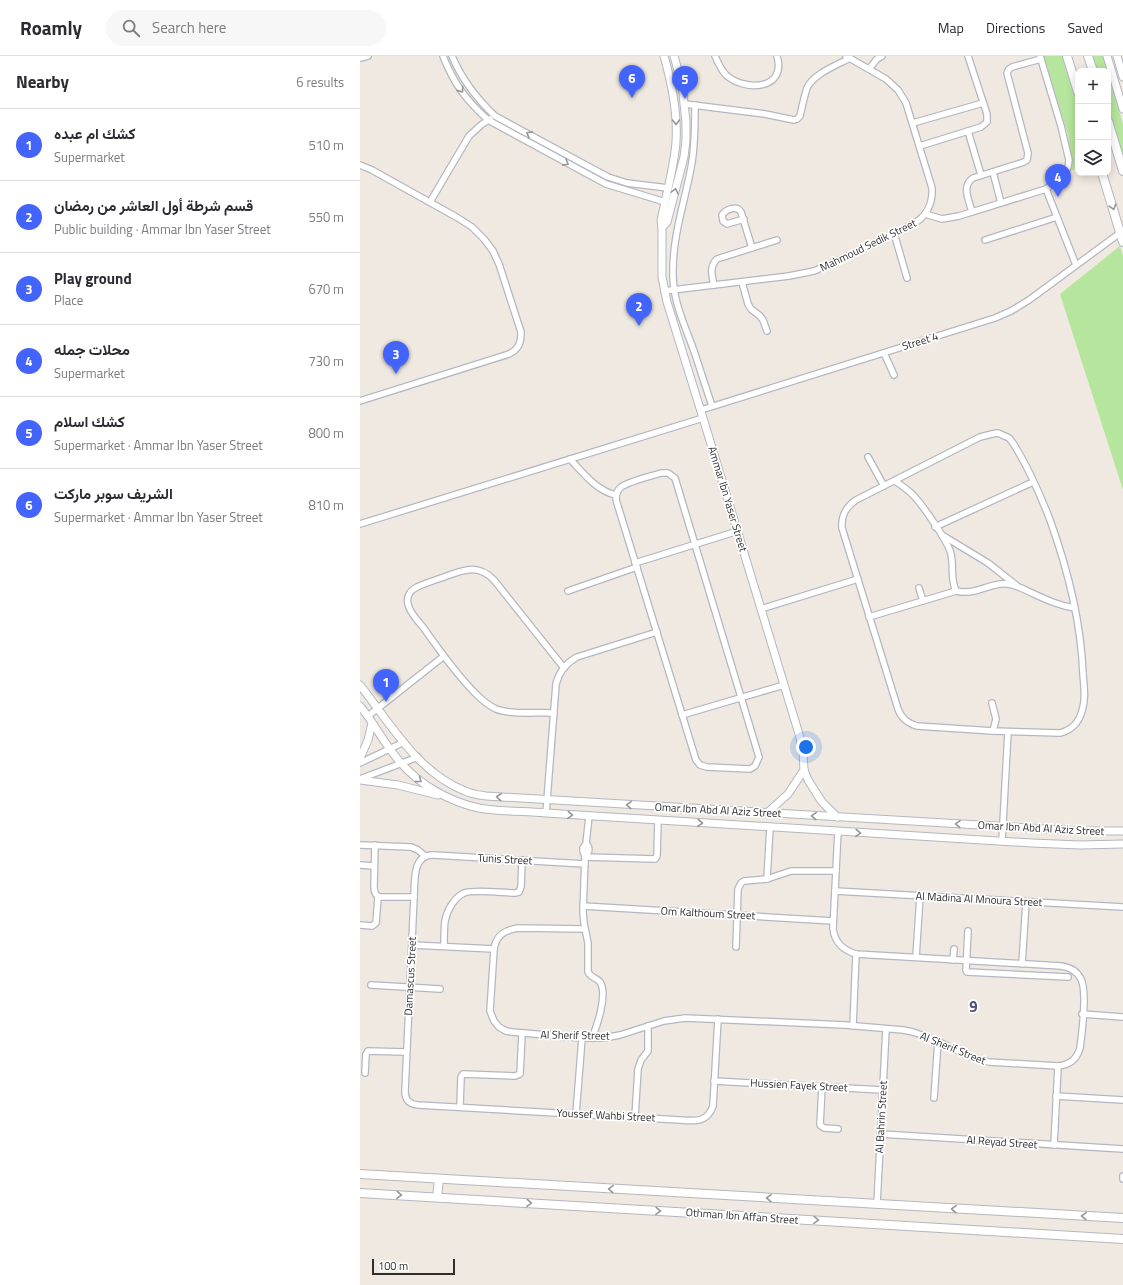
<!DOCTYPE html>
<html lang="en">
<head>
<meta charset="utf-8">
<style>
  body { margin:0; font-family:"Titillium Web",Vazirmatn,sans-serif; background:#f7f7f7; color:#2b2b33 }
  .controls { position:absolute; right:12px; top:12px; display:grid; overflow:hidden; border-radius:8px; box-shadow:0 2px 10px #0003 }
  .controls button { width:36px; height:36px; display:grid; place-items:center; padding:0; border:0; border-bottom:1px solid #e1e1e2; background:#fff; color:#2b2b33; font:20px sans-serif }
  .scale { position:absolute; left:12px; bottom:10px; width:83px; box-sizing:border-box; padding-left:4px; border:2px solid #2e2e2e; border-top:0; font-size:11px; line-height:14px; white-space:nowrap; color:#2e2e2e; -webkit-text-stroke:3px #fff; paint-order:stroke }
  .you { position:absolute; left:446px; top:691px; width:14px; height:14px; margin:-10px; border:3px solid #fff; border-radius:50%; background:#1a73e8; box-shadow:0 0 0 6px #1a73e833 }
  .badge { display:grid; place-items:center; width:26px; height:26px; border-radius:50%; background:#4264fb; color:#fff; font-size:13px; font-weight:700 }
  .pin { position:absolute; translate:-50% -33px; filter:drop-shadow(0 1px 2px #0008) }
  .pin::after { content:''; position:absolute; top:21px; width:14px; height:12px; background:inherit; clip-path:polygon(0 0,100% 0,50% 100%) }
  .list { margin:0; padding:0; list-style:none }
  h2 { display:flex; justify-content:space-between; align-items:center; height:52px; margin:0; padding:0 16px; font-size:17px }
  h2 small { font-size:13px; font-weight:400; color:#7c7c81 }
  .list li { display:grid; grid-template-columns:26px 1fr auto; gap:12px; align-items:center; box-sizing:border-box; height:72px; padding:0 16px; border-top:1px solid #e1e1e2 }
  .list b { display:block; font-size:15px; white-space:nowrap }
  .list p { margin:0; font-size:13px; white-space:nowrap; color:#7c7c81 }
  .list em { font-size:13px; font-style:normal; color:#7c7c81 }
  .icon { flex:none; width:22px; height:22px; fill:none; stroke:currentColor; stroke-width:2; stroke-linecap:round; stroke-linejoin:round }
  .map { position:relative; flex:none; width:763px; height:1229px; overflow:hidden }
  header { display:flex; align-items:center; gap:24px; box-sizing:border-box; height:56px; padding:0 20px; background:#fff; border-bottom:1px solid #e1e1e2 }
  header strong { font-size:19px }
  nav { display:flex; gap:22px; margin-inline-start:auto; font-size:14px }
  .search { width:280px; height:36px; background:#f7f7f7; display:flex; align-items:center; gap:10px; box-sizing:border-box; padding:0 14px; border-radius:22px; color:#7c7c81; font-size:15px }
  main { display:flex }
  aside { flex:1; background:#fff }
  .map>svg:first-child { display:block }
</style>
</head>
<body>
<header>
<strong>Roamly</strong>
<div class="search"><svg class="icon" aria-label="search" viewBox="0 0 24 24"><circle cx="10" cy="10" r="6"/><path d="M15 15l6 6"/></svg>Search here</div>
<nav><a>Map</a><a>Directions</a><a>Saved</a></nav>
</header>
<main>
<aside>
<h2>Nearby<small>6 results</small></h2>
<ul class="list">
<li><span class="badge">1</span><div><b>كشك ام عبده</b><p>Supermarket</p></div><em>510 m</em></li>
<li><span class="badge">2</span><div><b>قسم شرطة أول العاشر من رمضان</b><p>Public building · Ammar Ibn Yaser Street</p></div><em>550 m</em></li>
<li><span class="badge">3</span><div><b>Play ground</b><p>Place</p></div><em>670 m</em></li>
<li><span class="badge">4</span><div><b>محلات جمله</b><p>Supermarket</p></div><em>730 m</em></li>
<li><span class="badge">5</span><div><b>كشك اسلام</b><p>Supermarket · Ammar Ibn Yaser Street</p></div><em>800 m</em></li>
<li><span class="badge">6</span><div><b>الشريف سوبر ماركت</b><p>Supermarket · Ammar Ibn Yaser Street</p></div><em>810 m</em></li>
</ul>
</aside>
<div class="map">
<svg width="763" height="1229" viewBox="0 0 763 1229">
  <rect width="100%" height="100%" fill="#efe9e1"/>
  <!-- green -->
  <g fill="#b6e59e">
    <path d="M684,0H703L718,50V113L712,114L708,79Z"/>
    <path d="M731,0H744L748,15H735Z"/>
    <path d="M748,16L763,68V104L748,56Z"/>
    <path d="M760,190L763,200V434L700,238Z"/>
  </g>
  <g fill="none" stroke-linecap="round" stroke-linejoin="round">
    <!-- minor casing -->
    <g stroke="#b4b7c1" stroke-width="8">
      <g id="minor">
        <path d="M83,0C94,28 106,44 128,64L246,128L305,146"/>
        <path d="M92,0C102,24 116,42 135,60L248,121L267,127L308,132"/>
        <path d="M355,0C358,7 361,14 366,19C385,36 427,34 417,0"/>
        <path d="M0,2L8,0"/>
        <path d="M509,13L517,3L522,0"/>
        <path d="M325,48L405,58L434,64L437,63L440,60C442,51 444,41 447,32C453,18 477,9 490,2"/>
        <path d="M335,49C335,68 335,87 332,106C326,142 313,177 313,214C312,244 324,267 334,295C340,313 346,332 352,350"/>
        <path d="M553,67L623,47"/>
        <path d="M608,75L621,119"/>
        <path d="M560,90L621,71L627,66V58L608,0"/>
        <path d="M0,109L12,114L98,162L112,171L124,183L133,195L139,208L161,276C161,287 159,293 149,298L0,345"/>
        <path d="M633,116L641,147"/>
        <path d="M686,133L716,209"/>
        <path d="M70,146L109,80L121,69L130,63"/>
        <path d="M612,156C609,144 601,130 613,122L664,106L667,104L668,97L647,17L649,13L652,11L681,3"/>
        <path d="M565,158L582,163L599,160L686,133L705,118L708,111L709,104L701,70L680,0"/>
        <path d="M384,163L367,168L363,165L362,159C366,153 377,149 381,156L392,192"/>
        <path d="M534,177L547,222"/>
        <path d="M625,184L697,161"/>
        <path d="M382,226L388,248L391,253L400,260L403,264L407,275"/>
        <path d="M354,229C352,219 349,211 357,203L417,184"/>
        <path d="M304,235L429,220L454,215L486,201L553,168C566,161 573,148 572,132L546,47L538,34L526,23L486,0"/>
        <path d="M524,297L534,319"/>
        <path d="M341,354L635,262L651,255L669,244L760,177"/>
        <path d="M638,377L649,382L653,387C668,411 680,438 690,464C708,514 721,566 723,618C724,631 726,643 722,655C719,666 712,674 700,677L633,675L557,670C547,667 541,662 538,653L482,472C481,459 486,451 496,444L620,381L632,378Z"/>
        <path d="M508,401L524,430"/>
        <path d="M210,403C223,417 237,435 256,439"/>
        <path d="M301,417H308L315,422L399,701L395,710L390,713L347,711L340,709L336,704L257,447C255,441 256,436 260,432C266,426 292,420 301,417Z"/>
        <path d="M535,425C541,429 547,433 552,438C562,448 588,485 591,498C594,511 590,523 596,535"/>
        <path d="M0,468L343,362"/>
        <path d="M575,471L673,426"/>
        <path d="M582,479L628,507L656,529"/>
        <path d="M275,507L378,475"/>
        <path d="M559,532L563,545"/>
        <path d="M208,535L277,511"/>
        <path d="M401,553L498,523"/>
        <path d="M509,561L596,535C617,540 629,526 648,528C657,529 665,534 674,538C687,544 700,550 715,552"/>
        <path d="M632,647L636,663L633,675"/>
        <path d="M194,657C176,656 151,659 136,653C128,649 122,644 116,638C96,618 79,594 63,571C58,565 49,556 48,548C46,540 51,534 57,531C66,527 75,524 84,521C103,514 118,507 134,524L204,612"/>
        <path d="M322,659L424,629"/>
        <path d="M8,660L84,600"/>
        <path d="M0,707L44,686"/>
        <path d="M0,723L58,701"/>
        <path d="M186,757L196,628C199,616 206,607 217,601L297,576"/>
        <path d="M229,760L226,788L223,792V795L225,801L223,856L224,867L228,887V916C231,922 237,922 240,926C248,938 237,970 232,982"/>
        <path d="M642,785L648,676"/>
        <path d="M0,789L51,791L58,794L65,800"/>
        <path d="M15,789L14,830C14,834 15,840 20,841H54"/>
        <path d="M225,800C230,796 230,791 226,788"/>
        <path d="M225,801L295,803L297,800L298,764"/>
        <path d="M225,808L74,799C52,798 55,825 54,841L45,1035C45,1044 49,1048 58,1049L320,1064C335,1065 347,1067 353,1050L358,963"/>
        <path d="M0,809L14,810"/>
        <path d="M407,823L410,771"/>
        <path d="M475,835L763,851"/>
        <path d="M223,850L473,865"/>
        <path d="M0,869L12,870L16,867L18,841"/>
        <path d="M225,873L158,872C145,874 136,879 134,893L130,955L134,965L139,971L146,975L152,976L222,982H244L260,979L304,965L325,962L485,969L543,974L553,976L570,982L611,1001L629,1006L698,1010C709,1009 717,1003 720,992C722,977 727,935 721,923C717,915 709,911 701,910L496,898C483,894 475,887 473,873L478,775"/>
        <path d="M608,875L606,914L607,916L708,921"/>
        <path d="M52,889L134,893"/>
        <path d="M84,890C84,882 84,873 85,865C87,854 94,842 104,837C114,833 143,837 155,837L159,836L161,831L162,804"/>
        <path d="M376,891L378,833L381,827L384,825L407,823L431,815H476"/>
        <path d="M556,901L560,840"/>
        <path d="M593,904L594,893"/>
        <path d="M662,908L666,846"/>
        <path d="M11,929L80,933"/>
        <path d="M722,958L763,961"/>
        <path d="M493,970L496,898"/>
        <path d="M5,1017L6,998L8,995L46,996"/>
        <path d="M354,1025L523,1034"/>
        <path d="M462,1031L460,1069L464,1072L478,1073"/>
        <path d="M696,1040L763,1044"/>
        <path d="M574,1042L578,985"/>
        <path d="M100,1051L101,1021L103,1018L155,1020L160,1018L162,977"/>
        <path d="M216,1058L222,982"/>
        <path d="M275,1061L278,1013L281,1004L288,995V970"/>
        <path d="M521,1078L763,1093"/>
        <path d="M694,1089L698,1010"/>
        <path d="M763,1123V1120"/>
        <path d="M517,1148L526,973"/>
      </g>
    </g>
    <!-- tertiary casing -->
    <g stroke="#b4b7c1" stroke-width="9">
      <g id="tertiary">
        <path d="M304,0C312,28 318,56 316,86C314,112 306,139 301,165L302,171V221L307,246L343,362L439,678L443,695L444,714L448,724L462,746L477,761"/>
        <path d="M747,0L763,53"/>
        <path d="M757,0L763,21"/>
        <path d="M302,171L307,166L324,101L326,84V66L322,29L314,0"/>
        <path d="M0,629C29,666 58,717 105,735C111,738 119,739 126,740L721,775H763"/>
        <path d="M0,650C15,668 25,690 41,707C60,729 90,746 119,752C141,756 164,755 186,757L672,787L720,789L763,788"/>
        <path d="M0,702L8,684L12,667"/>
        <path d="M0,724L38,729L78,739"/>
        <path d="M407,757L428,738L444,714"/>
      </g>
    </g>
    <!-- secondary casing -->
    <g stroke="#b4b7c1" stroke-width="10">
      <g id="secondary">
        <path d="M707,0L718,36"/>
        <path d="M728,0L733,15"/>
        <path d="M748,65L763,115"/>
        <path d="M742,117L763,186"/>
        <path d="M0,1118L763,1162"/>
        <path d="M0,1137L763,1183"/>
        <path d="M77,1141L79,1123"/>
      </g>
    </g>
    <!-- minor -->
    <use href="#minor" stroke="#fff" stroke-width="5.5"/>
    <!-- tertiary -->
    <use href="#tertiary" stroke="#fff" stroke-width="7"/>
    <!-- secondary -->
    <use href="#secondary" stroke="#fff" stroke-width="8"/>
  </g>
  <!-- one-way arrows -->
  <defs><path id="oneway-chevron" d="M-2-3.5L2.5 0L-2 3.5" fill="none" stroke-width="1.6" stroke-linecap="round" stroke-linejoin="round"/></defs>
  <g stroke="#969696">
    <use href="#oneway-chevron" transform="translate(101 34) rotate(55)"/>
    <use href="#oneway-chevron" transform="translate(316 66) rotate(89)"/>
    <use href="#oneway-chevron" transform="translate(169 78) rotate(-151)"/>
    <use href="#oneway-chevron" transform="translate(206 107) rotate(29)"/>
    <use href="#oneway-chevron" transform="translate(315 135) rotate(-76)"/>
    <use href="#oneway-chevron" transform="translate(753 151) rotate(73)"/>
    <use href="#oneway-chevron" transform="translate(59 724) rotate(37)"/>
    <use href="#oneway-chevron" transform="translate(139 741) rotate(-175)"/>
    <use href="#oneway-chevron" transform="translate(269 749) rotate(-177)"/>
    <use href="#oneway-chevron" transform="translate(210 759) rotate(4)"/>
    <use href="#oneway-chevron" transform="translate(454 760) rotate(-177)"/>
    <use href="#oneway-chevron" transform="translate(340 767) rotate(4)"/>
    <use href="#oneway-chevron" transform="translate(598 768) rotate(-177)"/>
    <use href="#oneway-chevron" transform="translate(498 777) rotate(3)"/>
    <use href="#oneway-chevron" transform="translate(251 1133) rotate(-177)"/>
    <use href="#oneway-chevron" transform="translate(39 1139) rotate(3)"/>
    <use href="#oneway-chevron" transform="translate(409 1142) rotate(-177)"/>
    <use href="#oneway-chevron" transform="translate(169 1147) rotate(3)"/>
    <use href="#oneway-chevron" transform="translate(594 1153) rotate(-177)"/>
    <use href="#oneway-chevron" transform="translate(298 1155) rotate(3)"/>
    <use href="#oneway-chevron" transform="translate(724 1160) rotate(-177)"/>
    <use href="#oneway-chevron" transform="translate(456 1164) rotate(3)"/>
  </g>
  <g text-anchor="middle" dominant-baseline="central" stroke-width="3.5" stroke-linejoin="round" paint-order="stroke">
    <!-- street labels -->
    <g font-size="11" fill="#2e2e2e" stroke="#fff">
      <text transform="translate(508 189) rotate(-26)">Mahmoud Sedik Street</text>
      <text transform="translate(560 285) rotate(-17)">Street 4</text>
      <text transform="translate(368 443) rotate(73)">Ammar Ibn Yaser Street</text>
      <text transform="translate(358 754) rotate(3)">Omar Ibn Abd Al Aziz Street</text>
      <text transform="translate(681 772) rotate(3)">Omar Ibn Abd Al Aziz Street</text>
      <text transform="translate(145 803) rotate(3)">Tunis Street</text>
      <text transform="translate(619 843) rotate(3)">Al Madina Al Mnoura Street</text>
      <text transform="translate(348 857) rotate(3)">Om Kalthoum Street</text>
      <text transform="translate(50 920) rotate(-87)">Damascus Street</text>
      <text transform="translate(215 979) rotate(1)">Al Sherif Street</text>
      <text transform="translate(593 992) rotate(22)">Al Sherif Street</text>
      <text transform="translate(439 1029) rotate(3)">Hussien Fayek Street</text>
      <text transform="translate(246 1059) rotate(3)">Youssef Wahbi Street</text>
      <text transform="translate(521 1061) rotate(-87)">Al Bahrin Street</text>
      <text transform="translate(642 1086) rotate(4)">Al Reyad Street</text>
      <text transform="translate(382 1160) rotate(4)">Othman Ibn Affan Street</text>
    </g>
    <!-- district labels -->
    <g font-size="15" font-weight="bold" letter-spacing="1" fill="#4d5680" stroke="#fff">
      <text x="614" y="950">9</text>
    </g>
  </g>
</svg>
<div class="controls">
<button>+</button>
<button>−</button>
<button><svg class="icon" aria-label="layers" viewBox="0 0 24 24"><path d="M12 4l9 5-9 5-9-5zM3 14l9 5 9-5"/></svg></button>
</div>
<div class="scale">100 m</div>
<div class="you"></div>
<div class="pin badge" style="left:26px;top:646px">1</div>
<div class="pin badge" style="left:279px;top:270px">2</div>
<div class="pin badge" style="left:36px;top:318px">3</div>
<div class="pin badge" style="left:698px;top:141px">4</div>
<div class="pin badge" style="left:325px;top:43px">5</div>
<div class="pin badge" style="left:272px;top:42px">6</div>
</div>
</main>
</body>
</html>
